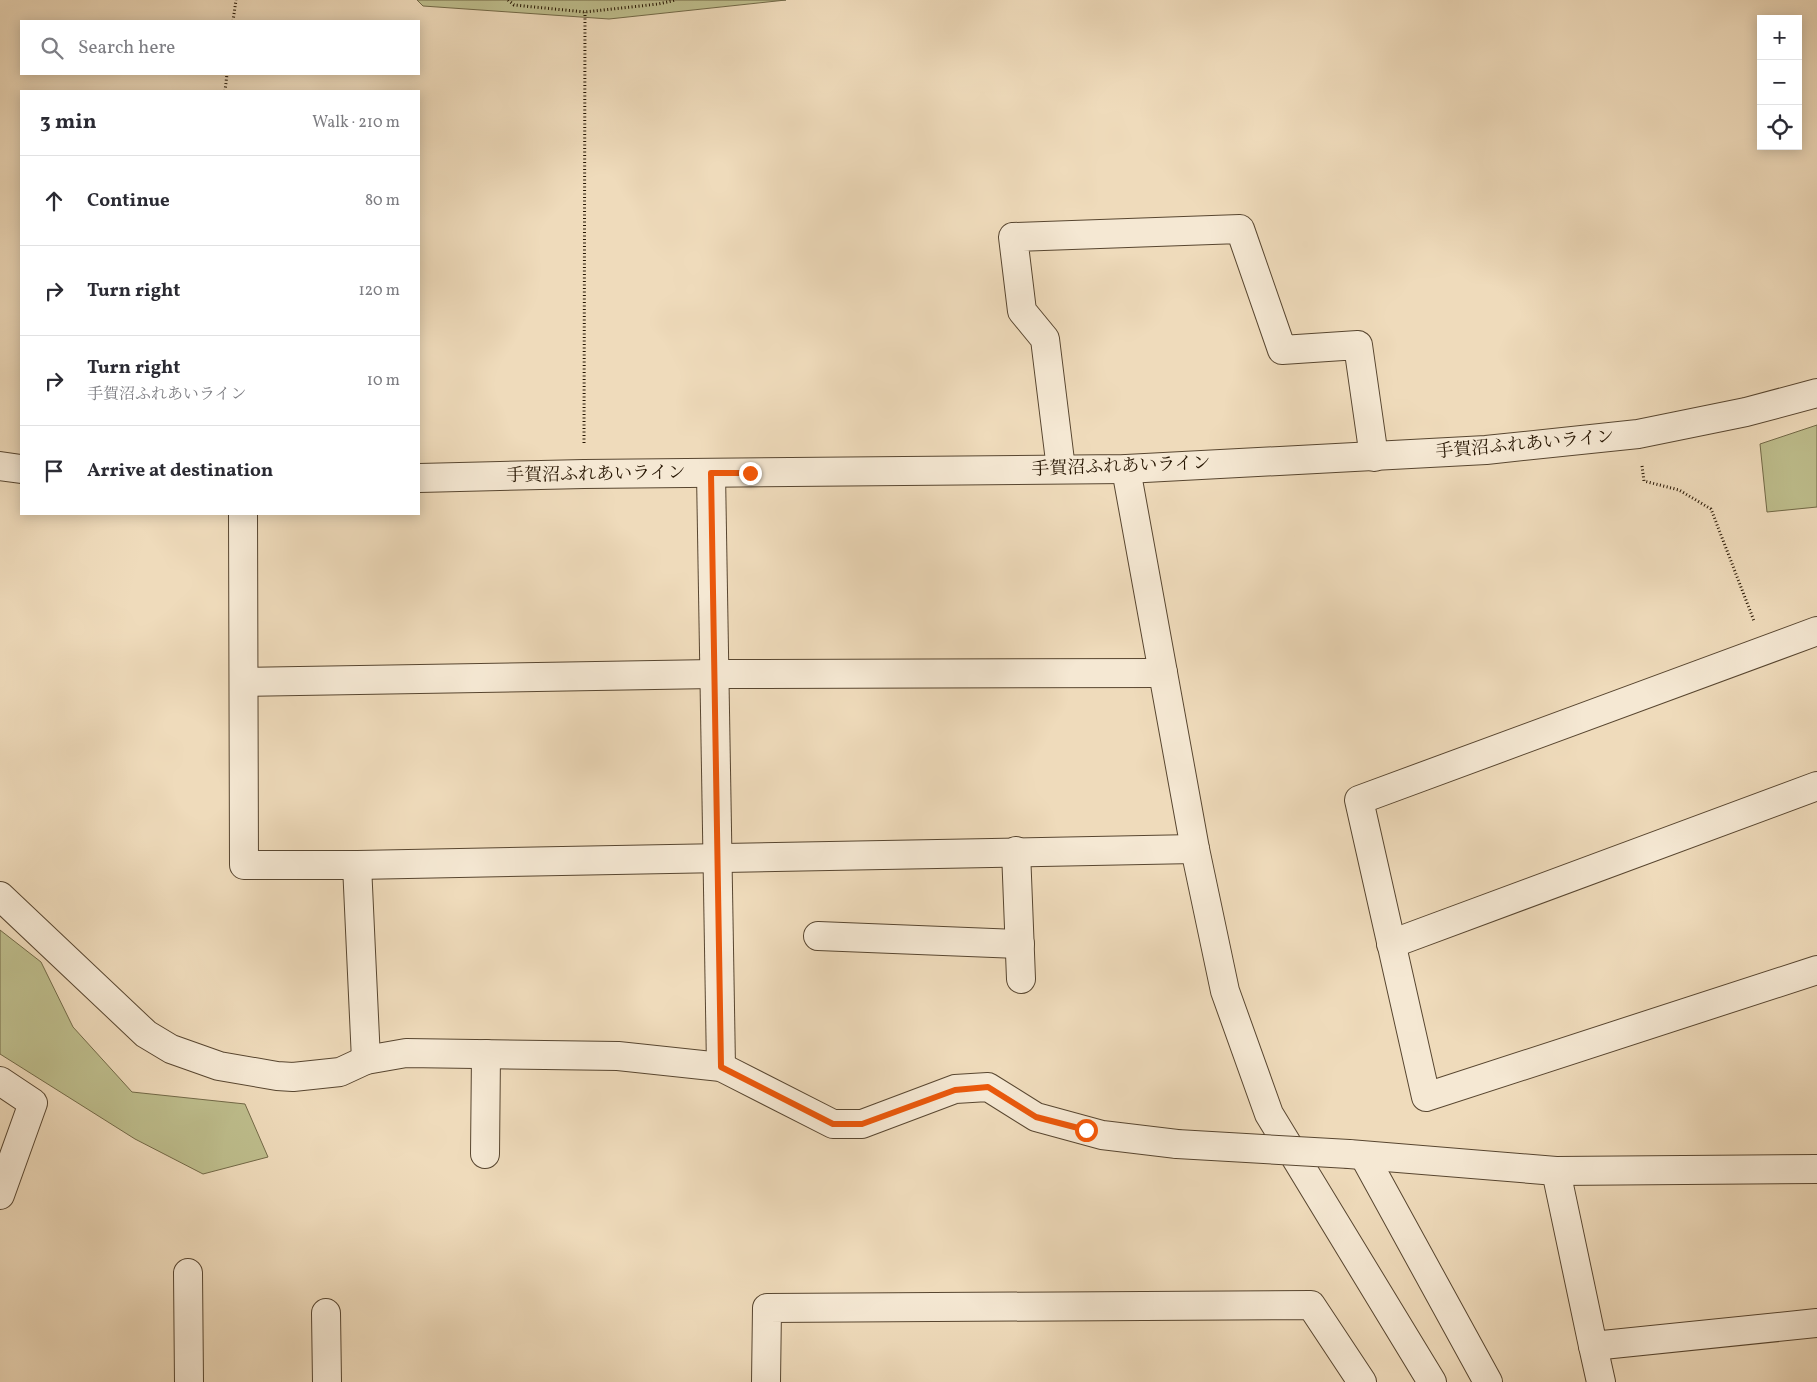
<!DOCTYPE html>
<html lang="en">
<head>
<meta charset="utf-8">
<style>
  body { margin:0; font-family:Vollkorn,"Noto Serif JP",serif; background:#f7f7f7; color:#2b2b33 }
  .controls { position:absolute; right:15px; top:15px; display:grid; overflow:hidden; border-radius:0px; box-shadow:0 2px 12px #0003 }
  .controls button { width:45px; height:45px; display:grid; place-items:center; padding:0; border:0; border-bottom:1px solid #e1e1e2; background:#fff; color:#2b2b33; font:25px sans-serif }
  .stop { position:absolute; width:15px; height:15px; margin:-11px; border:4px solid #ea580c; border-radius:50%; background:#fff }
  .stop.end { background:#ea580c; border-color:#fff; box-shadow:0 1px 5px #0008 }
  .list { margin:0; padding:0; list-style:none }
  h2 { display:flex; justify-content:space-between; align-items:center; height:65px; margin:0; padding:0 20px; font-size:21px }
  h2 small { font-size:16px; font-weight:400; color:#7c7c81 }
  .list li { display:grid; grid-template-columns:32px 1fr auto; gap:15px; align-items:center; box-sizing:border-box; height:90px; padding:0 20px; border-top:1px solid #e1e1e2 }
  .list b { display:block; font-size:19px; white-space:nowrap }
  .list p { margin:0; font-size:16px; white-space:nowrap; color:#7c7c81 }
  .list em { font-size:16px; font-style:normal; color:#7c7c81 }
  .icon { flex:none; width:28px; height:28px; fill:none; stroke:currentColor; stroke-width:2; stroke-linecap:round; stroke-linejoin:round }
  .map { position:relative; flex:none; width:1817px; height:1382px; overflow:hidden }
  .search { position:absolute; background:#fff; box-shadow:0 2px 12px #0003; left:20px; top:20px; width:400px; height:55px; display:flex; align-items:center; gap:12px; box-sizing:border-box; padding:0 18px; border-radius:0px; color:#7c7c81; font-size:19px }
  .panel { position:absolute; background:#fff; box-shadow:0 2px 12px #0003; left:20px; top:90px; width:400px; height:425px; border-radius:0px }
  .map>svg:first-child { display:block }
</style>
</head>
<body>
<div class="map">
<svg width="1817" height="1382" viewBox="0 0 1817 1382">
  <rect width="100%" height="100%" fill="#efdbbb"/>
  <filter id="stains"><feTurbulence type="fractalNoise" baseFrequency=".004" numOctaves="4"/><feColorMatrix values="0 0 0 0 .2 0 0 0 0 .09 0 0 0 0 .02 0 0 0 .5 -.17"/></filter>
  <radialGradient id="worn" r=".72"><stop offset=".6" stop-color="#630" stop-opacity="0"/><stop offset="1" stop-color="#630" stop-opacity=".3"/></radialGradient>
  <!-- green -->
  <g fill="#bebe8d" stroke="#726947">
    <path d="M417,0H786L609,19L423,6Z"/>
    <path d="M1817,425V507L1767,512L1760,444Z"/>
    <path d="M0,930L41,962L73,1027L132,1092L245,1104L268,1157L203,1174L135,1139L0,1054Z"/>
  </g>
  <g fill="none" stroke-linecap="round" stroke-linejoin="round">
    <!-- minor casing -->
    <g stroke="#584630" stroke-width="30">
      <g id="minor">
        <path d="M0,466L21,469"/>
        <path d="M1061,469L1045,339L1022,311L1013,237L1240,229L1282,350L1358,345L1374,457"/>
        <path d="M1126,469L1195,849L1225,991L1269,1114L1432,1382"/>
        <path d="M711,473L721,1067"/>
        <path d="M419,478L584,474L1126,469L1486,450L1638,434L1746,412L1817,393"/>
        <path d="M243,514L244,865H357L1195,849"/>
        <path d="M1817,631L1359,800L1426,1097L1817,970"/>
        <path d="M244,682L713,674L1163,673"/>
        <path d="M1016,851L1021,979"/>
        <path d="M357,865L366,1060"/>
        <path d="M0,896L146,1034L171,1049L219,1066L277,1076L293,1077L340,1072L366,1060L406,1053L618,1056L721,1067L833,1124H862L955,1089L988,1087L1036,1117L1102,1135L1177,1144"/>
        <path d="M818,936L1020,944"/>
        <path d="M1391,944L1817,786"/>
        <path d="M0,1081L33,1103L0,1195"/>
        <path d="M485,1154L486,1054"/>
        <path d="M1349,1154L1556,1171L1817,1169"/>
        <path d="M1364,1156L1488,1382"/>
        <path d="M1556,1171L1593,1346L1817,1323"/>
        <path d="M188,1273L189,1382"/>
        <path d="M326,1313L327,1382"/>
        <path d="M1593,1346L1601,1382"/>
        <path d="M766,1382L767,1308L1311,1305L1362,1382"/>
      </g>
    </g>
    <!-- path -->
    <g stroke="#251401" stroke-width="3" stroke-dasharray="1 2.5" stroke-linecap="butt">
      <path d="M508,0L514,5L585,12L658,4L676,0"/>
      <path d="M233,21L236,0"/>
      <path d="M225,91L227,74"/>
      <path d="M584,443L585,12"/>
      <path d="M1642,466L1644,481L1679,490L1711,509L1754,621"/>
    </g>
    <!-- minor -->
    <use href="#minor" stroke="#f5e8d3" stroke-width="28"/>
    <!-- minor-bridge casing -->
    <g stroke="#584630" stroke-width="30" stroke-linecap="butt">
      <path id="minor-bridge" d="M1177,1144L1349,1154"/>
    </g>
    <!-- minor-bridge -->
    <use href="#minor-bridge" stroke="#f5e8d3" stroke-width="28"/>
  </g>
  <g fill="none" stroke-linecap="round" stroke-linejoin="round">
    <!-- route -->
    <path stroke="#ea580c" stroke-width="6" d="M750,473H711L721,1067L833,1124H862L955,1090L988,1087L1036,1117L1086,1130"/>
  </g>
  <g text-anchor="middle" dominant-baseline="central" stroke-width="4" stroke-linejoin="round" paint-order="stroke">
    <!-- street labels -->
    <g font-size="18" fill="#251401" stroke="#f5e8d3">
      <text transform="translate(1525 445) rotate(-5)">手賀沼ふれあいライン</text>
      <text transform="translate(1121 467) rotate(-2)">手賀沼ふれあいライン</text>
      <text transform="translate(596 475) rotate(-1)">手賀沼ふれあいライン</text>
    </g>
  </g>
  <rect width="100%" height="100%" filter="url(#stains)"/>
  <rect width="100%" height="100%" fill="url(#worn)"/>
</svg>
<div class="controls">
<button>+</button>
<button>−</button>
<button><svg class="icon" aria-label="locate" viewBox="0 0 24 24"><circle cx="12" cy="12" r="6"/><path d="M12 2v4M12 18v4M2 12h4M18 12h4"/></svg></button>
</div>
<div class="stop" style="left:1086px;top:1130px"></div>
<div class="stop end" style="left:750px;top:473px"></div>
<div class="search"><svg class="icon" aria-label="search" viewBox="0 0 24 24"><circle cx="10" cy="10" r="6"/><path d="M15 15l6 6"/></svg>Search here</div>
<section class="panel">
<h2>3 min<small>Walk · 210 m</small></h2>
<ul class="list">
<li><svg class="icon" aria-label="ahead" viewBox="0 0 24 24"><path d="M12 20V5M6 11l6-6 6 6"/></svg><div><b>Continue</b></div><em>80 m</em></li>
<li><svg class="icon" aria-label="right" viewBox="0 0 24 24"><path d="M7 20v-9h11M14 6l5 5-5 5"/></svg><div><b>Turn right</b></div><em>120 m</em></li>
<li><svg class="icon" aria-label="right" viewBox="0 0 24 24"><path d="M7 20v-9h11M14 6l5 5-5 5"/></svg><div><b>Turn right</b><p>手賀沼ふれあいライン</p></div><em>10 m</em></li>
<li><svg class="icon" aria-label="arrive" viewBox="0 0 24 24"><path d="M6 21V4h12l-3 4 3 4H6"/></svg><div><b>Arrive at destination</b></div></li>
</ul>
</section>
</div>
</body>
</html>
